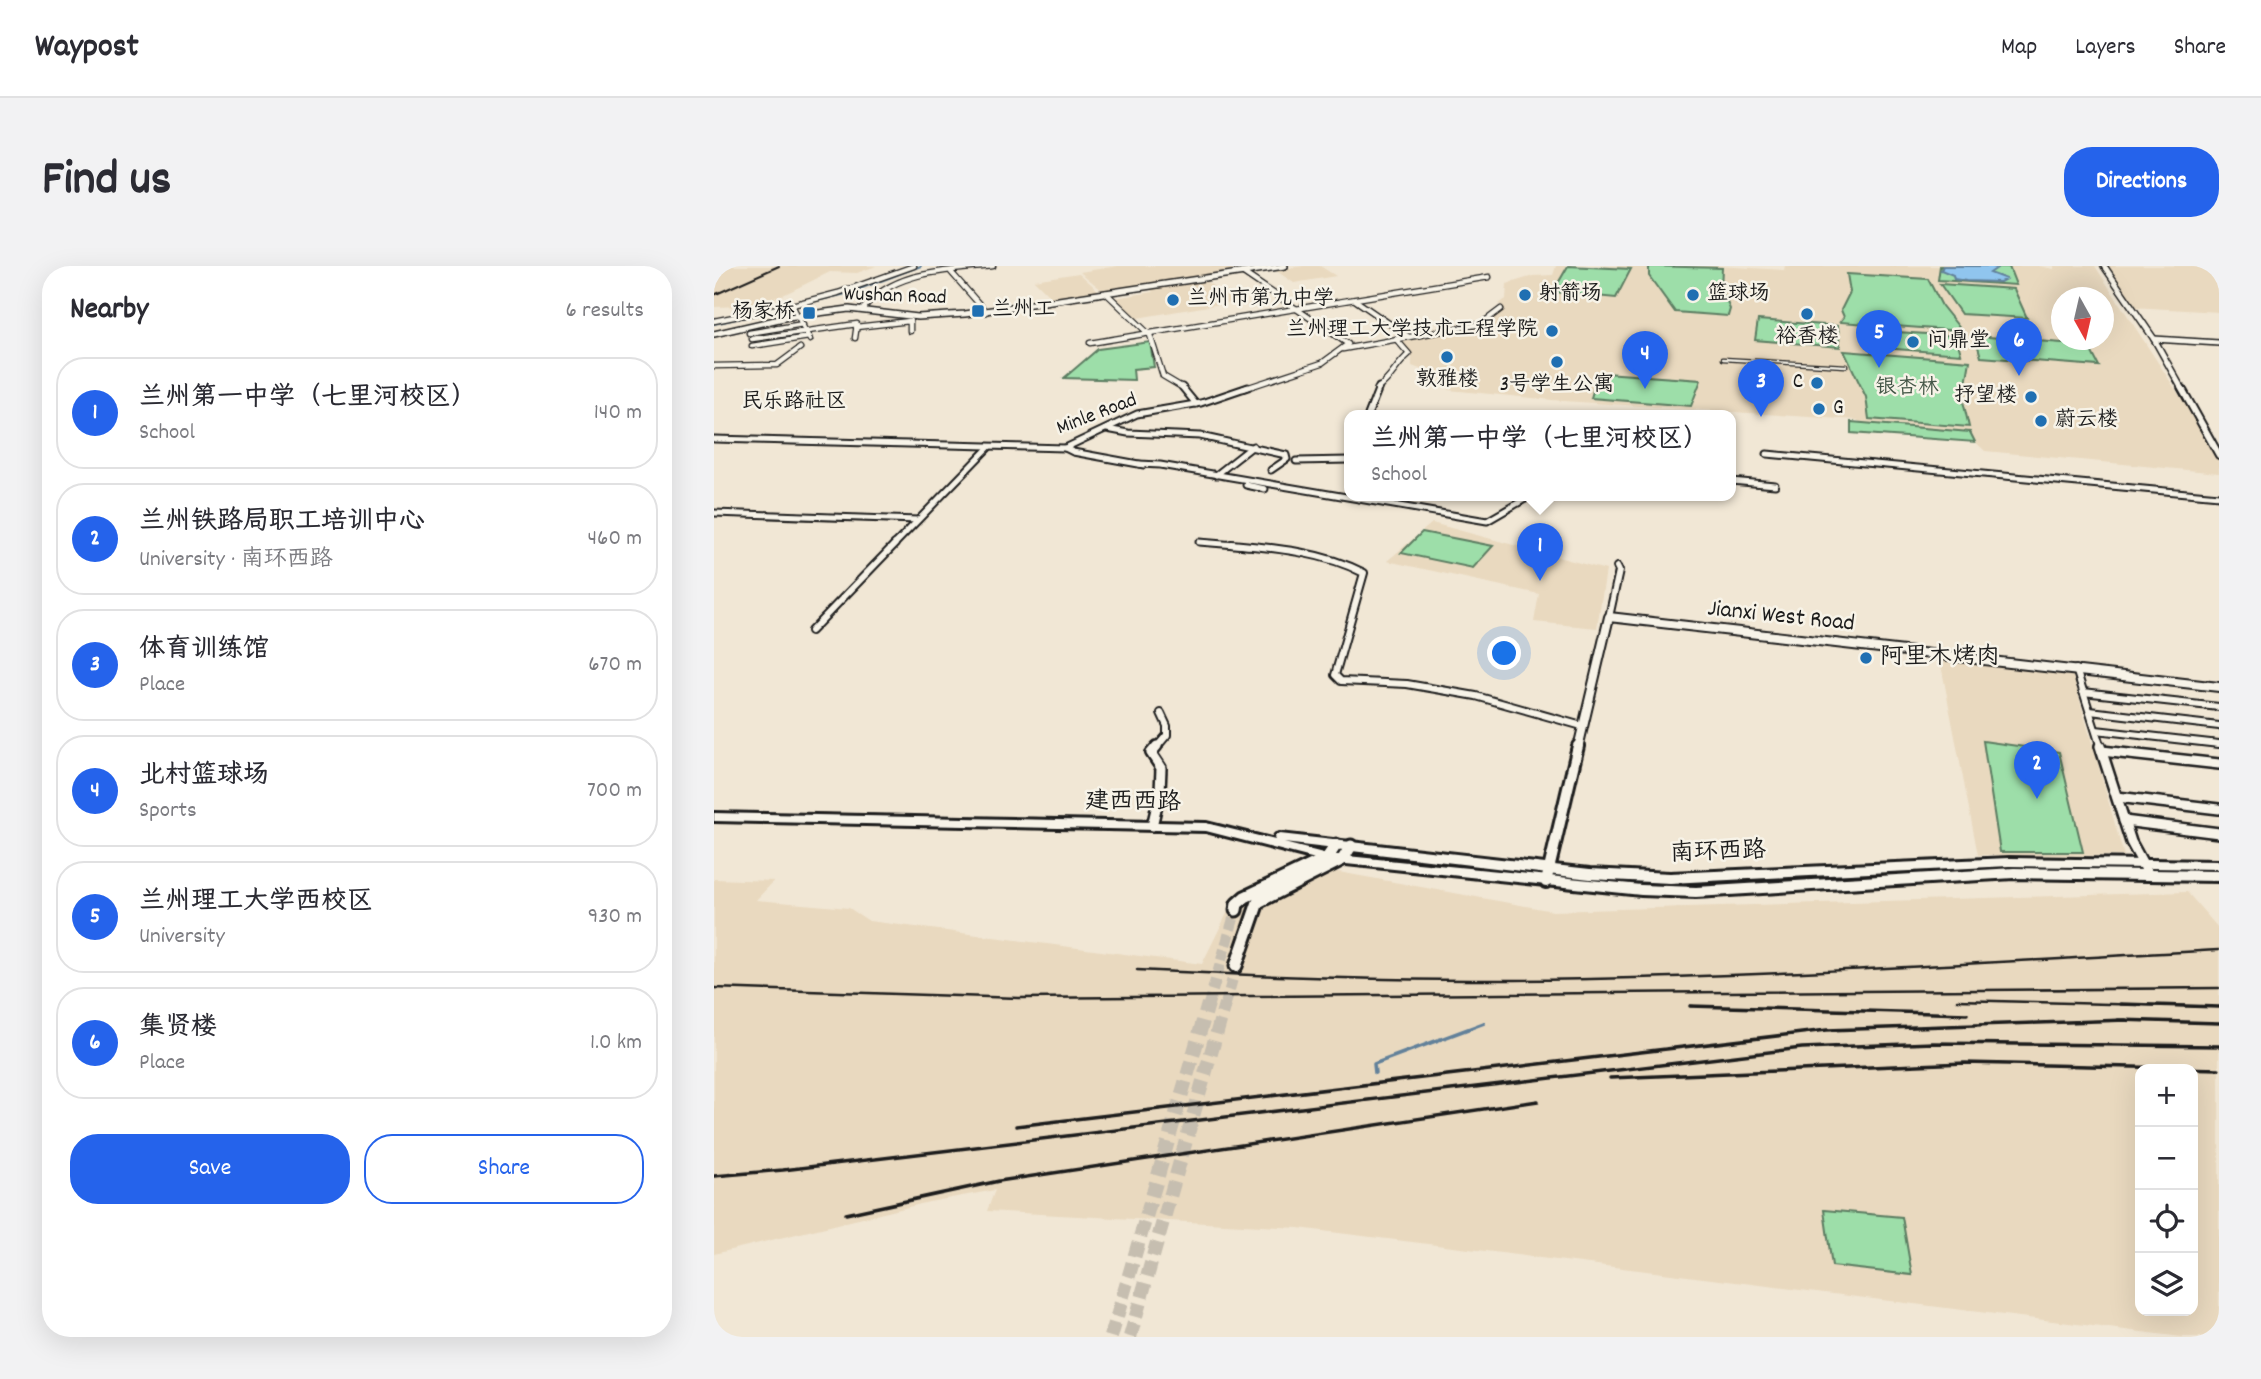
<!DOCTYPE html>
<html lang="en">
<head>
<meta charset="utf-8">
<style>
  body { margin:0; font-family:Dekko,"LXGW WenKai TC",sans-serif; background:#f2f2f3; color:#2b2b33 }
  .controls { position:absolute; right:21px; bottom:21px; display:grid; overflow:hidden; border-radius:14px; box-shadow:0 7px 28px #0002 }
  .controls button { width:63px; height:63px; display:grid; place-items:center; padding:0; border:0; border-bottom:2px solid #e1e1e2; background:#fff; color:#2b2b33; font:35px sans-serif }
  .compass { position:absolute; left:1337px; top:21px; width:63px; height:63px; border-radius:50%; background:#fff; box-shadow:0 7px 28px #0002; rotate:172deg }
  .you { position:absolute; left:791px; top:388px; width:24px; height:24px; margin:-18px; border:5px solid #fff; border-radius:50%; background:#1a73e8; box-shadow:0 0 0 10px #1a73e833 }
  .badge { display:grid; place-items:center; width:46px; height:46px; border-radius:50%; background:#2563eb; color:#fff; font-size:23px; font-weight:700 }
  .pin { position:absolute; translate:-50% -58px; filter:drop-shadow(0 2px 4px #0008) }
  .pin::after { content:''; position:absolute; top:37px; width:24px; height:21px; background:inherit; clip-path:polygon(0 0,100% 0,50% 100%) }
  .popup { position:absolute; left:630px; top:144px; width:392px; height:91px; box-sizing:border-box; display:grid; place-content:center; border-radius:14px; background:#fff; filter:drop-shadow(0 2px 5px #0005); font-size:23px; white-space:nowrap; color:#7c7c81 }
  .popup b { font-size:26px; color:#2b2b33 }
  .popup::after { content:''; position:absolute; left:50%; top:100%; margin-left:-14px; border:14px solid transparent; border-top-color:#fff }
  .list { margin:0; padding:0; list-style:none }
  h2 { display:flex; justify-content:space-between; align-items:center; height:91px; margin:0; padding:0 28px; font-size:30px }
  h2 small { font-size:23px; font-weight:400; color:#7c7c81 }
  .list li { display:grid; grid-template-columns:46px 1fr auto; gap:21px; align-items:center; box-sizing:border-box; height:112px; margin:0 14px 14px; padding:0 14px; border:2px solid #e1e1e2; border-radius:28px }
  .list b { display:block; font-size:26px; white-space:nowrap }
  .list p { margin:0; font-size:23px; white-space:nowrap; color:#7c7c81 }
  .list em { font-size:23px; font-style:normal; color:#7c7c81 }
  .actions { display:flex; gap:14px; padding:21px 28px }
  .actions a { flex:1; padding:16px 0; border:2px solid #2563eb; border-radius:28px; text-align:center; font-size:24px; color:#2563eb }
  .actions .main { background:#2563eb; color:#fff }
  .icon { flex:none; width:38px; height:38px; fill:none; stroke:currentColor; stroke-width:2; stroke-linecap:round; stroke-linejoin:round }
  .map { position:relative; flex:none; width:1505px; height:1071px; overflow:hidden; border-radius:28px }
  header { display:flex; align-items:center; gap:42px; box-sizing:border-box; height:98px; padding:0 35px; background:#fff; border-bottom:2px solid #e1e1e2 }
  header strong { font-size:33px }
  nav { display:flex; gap:38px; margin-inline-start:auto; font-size:24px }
  .intro { display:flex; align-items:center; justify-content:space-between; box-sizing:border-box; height:168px; padding:0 42px }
  h1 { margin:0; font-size:49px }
  .button { padding:18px 32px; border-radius:28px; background:#2563eb; color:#fff; font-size:24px; font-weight:700 }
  main { display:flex; gap:42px; padding:0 42px }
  aside { flex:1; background:#fff; border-radius:28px; box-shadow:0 7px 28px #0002 }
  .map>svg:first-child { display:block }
</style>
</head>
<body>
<header>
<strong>Waypost</strong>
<nav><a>Map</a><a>Layers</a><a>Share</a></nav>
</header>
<div class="intro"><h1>Find us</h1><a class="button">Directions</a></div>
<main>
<aside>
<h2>Nearby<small>6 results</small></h2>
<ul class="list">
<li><span class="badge">1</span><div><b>兰州第一中学（七里河校区）</b><p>School</p></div><em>140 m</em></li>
<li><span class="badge">2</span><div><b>兰州铁路局职工培训中心</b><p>University · 南环西路</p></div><em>460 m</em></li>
<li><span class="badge">3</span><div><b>体育训练馆</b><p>Place</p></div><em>670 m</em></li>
<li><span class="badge">4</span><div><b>北村篮球场</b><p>Sports</p></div><em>700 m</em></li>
<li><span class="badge">5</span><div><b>兰州理工大学西校区</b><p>University</p></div><em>930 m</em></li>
<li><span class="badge">6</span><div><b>集贤楼</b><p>Place</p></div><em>1.0 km</em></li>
</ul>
<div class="actions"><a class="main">Save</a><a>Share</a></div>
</aside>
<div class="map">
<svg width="1505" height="1071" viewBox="0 0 1505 1071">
  <rect width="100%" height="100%" fill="#f1e7d5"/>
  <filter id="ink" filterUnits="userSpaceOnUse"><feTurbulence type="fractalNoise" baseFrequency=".0143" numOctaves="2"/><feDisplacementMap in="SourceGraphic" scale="14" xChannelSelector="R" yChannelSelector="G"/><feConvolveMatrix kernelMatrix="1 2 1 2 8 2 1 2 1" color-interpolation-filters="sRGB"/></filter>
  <g filter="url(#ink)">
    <!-- built -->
    <g fill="#e9d9bf" fill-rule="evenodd">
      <path d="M0,0H162L143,7L116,6L67,30L28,40L0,41Z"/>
      <path d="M404,0H513L520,5L389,25L366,6Z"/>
      <path d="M590,0H606L622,10L580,17L561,4Z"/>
      <path d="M842,0H1004L1070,4L1071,0H1325L1340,3V0H1381L1505,190V207L1271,185L1252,167L1147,157L1143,154L849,135L735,124L736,120L731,112L698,100V87L680,74L762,59L790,41L785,38L792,33L793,18L819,10L839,9ZM1348,32H1390V74H1348Z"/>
      <path d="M1392,0H1505V46L1419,41Z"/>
      <path d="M365,7L387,27L340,34L320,14Z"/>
      <path d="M489,13L507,26L513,25L521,31L514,32L518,36L423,52L401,32L439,26L434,22Z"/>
      <path d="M718,257L892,304L883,362L820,356L825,328L673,295Z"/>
      <path d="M1226,394L1359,410L1410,590L1264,589Z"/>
      <path d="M586,599L839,645L1473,626L1505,663V1071H1468L584,962L273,945L281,924L215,936L0,988V613L60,615L42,634L135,642L155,655L488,698L523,627ZM1426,803H1479V1045H1426Z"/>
    </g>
    <!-- green -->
    <g fill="#9ddea9" stroke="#5c7d62" stroke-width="2">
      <path d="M854,0L917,3L902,32L839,26Z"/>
      <path d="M935,0L1008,2L1007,23L1016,43L1014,50L961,46L935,10Z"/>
      <path d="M1226,0L1295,1L1302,19L1224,14Z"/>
      <path d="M1133,8L1214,13L1228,40L1248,65L1126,56L1130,51L1127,44L1136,26Z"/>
      <path d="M1226,18L1300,23L1313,52L1247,48Z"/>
      <path d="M1044,54L1124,60L1126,81L1041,74Z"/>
      <path d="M1153,64L1242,70L1247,88L1155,81Z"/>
      <path d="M1261,70L1374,79L1385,100L1267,91Z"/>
      <path d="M436,76L440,101L419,103L420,114L350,112L384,83Z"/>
      <path d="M1130,85L1256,95L1249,135L1255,161L1155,153L1152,131Z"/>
      <path d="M891,107L987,114L977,140L877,132L882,114Z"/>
      <path d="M1137,156L1256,166L1261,176L1137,167Z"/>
      <path d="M708,266L779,280L759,302L687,287Z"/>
      <path d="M1269,475L1345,486L1369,586H1286Z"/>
      <path d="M1110,944L1188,951L1198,1009L1118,1000Z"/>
    </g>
    <!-- water -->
    <path fill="#90c5ee" stroke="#62819a" stroke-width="2" d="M1229,0H1278L1283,2L1276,7L1292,13L1286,16L1252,15L1240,13L1239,9L1227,4Z"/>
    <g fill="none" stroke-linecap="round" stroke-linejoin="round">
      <!-- stream-far1 -->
      <g stroke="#62819a" stroke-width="2">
        <path d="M81,40L132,28L207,0"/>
        <path d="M0,58L64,44"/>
      </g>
      <!-- stream -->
      <path stroke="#62819a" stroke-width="3.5" d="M661,807L660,798L770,757"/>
      <!-- secondary-tunnel-far1 -->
      <g stroke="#c6beb0" stroke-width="11" stroke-dasharray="11 5" stroke-linecap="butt">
        <path d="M494,740L522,644"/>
        <path d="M511,740L522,700"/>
      </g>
      <!-- secondary-tunnel -->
      <g stroke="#c6beb0" stroke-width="14" stroke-dasharray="14 7" stroke-linecap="butt">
        <path d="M397,1071L494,738"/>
        <path d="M416,1071L511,738"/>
      </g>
      <!-- pedestrian casing -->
      <g stroke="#1c1c1c" stroke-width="5">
        <path id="pedestrian" d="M1009,93L1132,100"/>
      </g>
      <!-- minor-far3 casing -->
      <g stroke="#1c1c1c" stroke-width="7">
        <g id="minor-far3">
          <path d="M237,6L272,46"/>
          <path d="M528,6L634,78L608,97L529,123"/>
          <path d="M392,27L436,69L449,110L471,123"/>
          <path d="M641,34L695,71"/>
          <path d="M149,43C179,4 234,5 279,0"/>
          <path d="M0,55L78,39"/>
          <path d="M142,61L196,55V65"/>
          <path d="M35,67L89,58"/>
          <path d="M38,73L143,58L141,72"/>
          <path d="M96,74L78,39L124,27L200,0"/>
          <path d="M376,77L775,11"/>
          <path d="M38,80L95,71"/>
          <path d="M629,83L767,58L787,43"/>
          <path d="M0,100L63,99L86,82"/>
          <path d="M663,123C680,110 681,100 695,88L682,73"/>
        </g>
      </g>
      <!-- minor-far2 casing -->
      <g stroke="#1c1c1c" stroke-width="9">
        <g id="minor-far2">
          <path d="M468,121L482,138"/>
          <path d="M654,149L665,121"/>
          <path d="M393,163L414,167L486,170L572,189L573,193L557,204"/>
          <path d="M0,173L351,182L423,148L487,137L534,121"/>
          <path d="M351,182L359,186L430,199"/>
          <path d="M1053,188L1505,230"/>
          <path d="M582,195L635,194"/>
          <path d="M425,198L446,199L773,255L818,229"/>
          <path d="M502,209L539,180"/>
          <path d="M1017,215L1061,219"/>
          <path d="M532,219L551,223"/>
          <path d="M0,247L204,254"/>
          <path d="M485,276L534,280"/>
          <path d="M179,280L275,181"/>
        </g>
      </g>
      <!-- minor-far1 casing -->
      <g stroke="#1c1c1c" stroke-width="10">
        <g id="minor-far1">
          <path d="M517,278C561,282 610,286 650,307L621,409L627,415L693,418L762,430L868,460"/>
          <path d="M895,351L905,305L903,301"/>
          <path d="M97,365L181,278"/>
          <path d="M1362,403L1387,482"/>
          <path d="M1369,426L1505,441"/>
          <path d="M1376,445L1505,460"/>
          <path d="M1382,464L1505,478"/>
          <path d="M442,482L453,469V460L447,447"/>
        </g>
      </g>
      <!-- minor casing -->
      <g stroke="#1c1c1c" stroke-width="14">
        <g id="minor">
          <path d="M1386,480L1417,576L1435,609"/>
          <path d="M1388,485L1505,498"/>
          <path d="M1403,531L1505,543"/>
          <path d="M1410,555L1505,567"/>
          <path d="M438,560L446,526L447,502L437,487L443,480"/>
        </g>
      </g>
      <!-- tertiary-far3 casing -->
      <g stroke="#1c1c1c" stroke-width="8">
        <g id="tertiary-far3">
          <path d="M1390,0L1440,73L1468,123"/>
          <path d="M1440,73L1505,77"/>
        </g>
      </g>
      <!-- tertiary-far2 casing -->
      <g stroke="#1c1c1c" stroke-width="10">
        <path id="tertiary-far2" d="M1467,121L1505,189"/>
      </g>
      <!-- tertiary-far1 casing -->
      <g stroke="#1c1c1c" stroke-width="12">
        <path id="tertiary-far1" d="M864,482L895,351L1505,421"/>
      </g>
      <!-- tertiary casing -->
      <g stroke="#1c1c1c" stroke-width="16">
        <path id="tertiary" d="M832,616L864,480"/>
      </g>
      <!-- secondary-far1 casing -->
      <g stroke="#1c1c1c" stroke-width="8">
        <path id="secondary-far1" d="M0,68L74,51L135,43L204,51L251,48L571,0"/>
      </g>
      <!-- secondary casing -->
      <g stroke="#1c1c1c" stroke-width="17">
        <g id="secondary">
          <path d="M522,644L523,638L531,631L613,592L622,579"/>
          <path d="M522,700L544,636L629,593L637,580"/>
        </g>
      </g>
      <!-- trunk casing -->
      <g stroke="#1c1c1c" stroke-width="6">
        <path id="trunk" d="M0,547L492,557L561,574L560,572L562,569L566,568L876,603L956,607L1295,592L1505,595V603L1295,600L956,617L876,613L570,577L613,588L927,619L982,621L1300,602L1505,605V615L1300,612L982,631L927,629L613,596L492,565L0,555Z"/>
      </g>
      <!-- pedestrian -->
      <use href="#pedestrian" stroke="#f7f3e8" stroke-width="2.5"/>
      <!-- minor-far3 -->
      <use href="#minor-far3" stroke="#f7f3e8" stroke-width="4.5"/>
      <!-- minor-far2 -->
      <use href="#minor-far2" stroke="#f7f3e8" stroke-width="5"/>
      <!-- minor-far1 -->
      <use href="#minor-far1" stroke="#f7f3e8" stroke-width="6"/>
      <!-- minor -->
      <use href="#minor" stroke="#f7f3e8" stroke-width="9"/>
      <!-- tertiary-far3 -->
      <use href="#tertiary-far3" stroke="#f7f3e8" stroke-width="5"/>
      <!-- tertiary-far2 -->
      <use href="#tertiary-far2" stroke="#f7f3e8" stroke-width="6"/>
      <!-- tertiary-far1 -->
      <use href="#tertiary-far1" stroke="#f7f3e8" stroke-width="8"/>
      <!-- tertiary -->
      <use href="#tertiary" stroke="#f7f3e8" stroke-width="10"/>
      <!-- secondary-far1 -->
      <use href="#secondary-far1" stroke="#f7f3e8" stroke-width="5"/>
      <!-- secondary -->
      <use href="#secondary" stroke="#f7f3e8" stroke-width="11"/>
      <!-- trunk -->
      <use href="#trunk" fill="#f7f3e8" fill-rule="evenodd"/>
      <!-- rail-far2 -->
      <path stroke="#1c1c1c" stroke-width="2" d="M0,29L65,0"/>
      <!-- rail-far1 -->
      <g stroke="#1c1c1c" stroke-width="2.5">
        <path d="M423,704C543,710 662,714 782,714C1023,713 1264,697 1505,684"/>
        <path d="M0,722L305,732L1505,722"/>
        <path d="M1243,734L1471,740"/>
        <path d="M976,740H979"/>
      </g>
      <!-- rail -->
      <g stroke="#1c1c1c" stroke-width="3.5">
        <path d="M1406,738L1505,741"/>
        <path d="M976,740L1253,748"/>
        <path d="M1404,754L1505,757"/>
        <path d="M896,812L1251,797L1505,803"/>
        <path d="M302,860L1113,764L1412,754"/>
        <path d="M0,910L69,904L1088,782L1219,777L1505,780"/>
        <path d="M132,948L285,915L824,835"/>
      </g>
    </g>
  </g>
  <!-- markers -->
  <g fill="#1f6fb2" stroke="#f7f3e8" stroke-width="2.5">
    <circle cx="811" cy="29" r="7"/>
    <circle cx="979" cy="29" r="7"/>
    <circle cx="459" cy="34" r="7"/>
    <rect x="257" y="38" width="14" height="14" rx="3.5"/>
    <rect x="88" y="40" width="14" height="14" rx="3.5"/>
    <circle cx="1093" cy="48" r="7"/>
    <circle cx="838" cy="65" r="7"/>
    <circle cx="1199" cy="76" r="7"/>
    <circle cx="733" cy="91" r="7"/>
    <circle cx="843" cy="96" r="7"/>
    <circle cx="1103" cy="117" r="7"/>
    <circle cx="1317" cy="131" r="7"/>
    <circle cx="1105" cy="143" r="7"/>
    <circle cx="1327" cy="155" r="7"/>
    <circle cx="1152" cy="392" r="7"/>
  </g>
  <g text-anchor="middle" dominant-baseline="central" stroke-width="5" stroke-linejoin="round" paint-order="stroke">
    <!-- far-poi labels -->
    <g font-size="21" fill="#1c1c1c" stroke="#f7f3e8" text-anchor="start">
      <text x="825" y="29">射箭场</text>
      <text x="993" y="29">篮球场</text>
      <text x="473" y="34">兰州市第九中学</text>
      <text x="278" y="45">兰州工</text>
      <text x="81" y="47" text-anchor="end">杨家桥</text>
      <text x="824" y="65" text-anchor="end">兰州理工大学技术工程学院</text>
      <text x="1093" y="72" text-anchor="middle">裕香楼</text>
      <text x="1213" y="76">问鼎堂</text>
      <text x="733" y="115" text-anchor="middle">敦雅楼</text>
      <text x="1089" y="117" text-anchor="end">C</text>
      <text x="843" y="120" text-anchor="middle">3号学生公寓</text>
      <text x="1303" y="131" text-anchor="end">抒望楼</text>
      <text x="1119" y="143">G</text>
      <text x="1341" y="155">蔚云楼</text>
    </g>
    <!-- far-street labels -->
    <g font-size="21" fill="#1c1c1c" stroke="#f7f3e8">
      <text transform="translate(181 31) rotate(2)">Wushan Road</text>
      <text transform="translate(383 149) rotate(-21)">Minle Road</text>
    </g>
    <!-- far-park labels -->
    <g font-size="21" fill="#435646" stroke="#f7f3e8">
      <text x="1193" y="123">银杏林</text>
    </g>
    <!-- far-neighbourhood labels -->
    <g font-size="21" fill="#1c1c1c" stroke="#f7f3e8">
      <text x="80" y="137">民乐路社区</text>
    </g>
    <!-- street labels -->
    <g font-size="24" fill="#1c1c1c" stroke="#f7f3e8">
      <text transform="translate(1067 351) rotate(6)">Jianxi West Road</text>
      <text transform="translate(419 537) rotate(1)">建西西路</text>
      <text transform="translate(1004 587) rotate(-2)">南环西路</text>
    </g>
    <!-- poi labels -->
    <g font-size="24" fill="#1c1c1c" stroke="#f7f3e8" text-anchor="start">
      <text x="1166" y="392">阿里木烤肉</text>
    </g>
  </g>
</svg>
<div class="controls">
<button>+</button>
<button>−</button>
<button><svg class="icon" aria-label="locate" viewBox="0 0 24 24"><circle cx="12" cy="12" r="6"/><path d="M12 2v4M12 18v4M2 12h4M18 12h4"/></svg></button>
<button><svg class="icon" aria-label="layers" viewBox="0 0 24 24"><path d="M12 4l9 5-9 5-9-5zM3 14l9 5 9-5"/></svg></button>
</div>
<svg class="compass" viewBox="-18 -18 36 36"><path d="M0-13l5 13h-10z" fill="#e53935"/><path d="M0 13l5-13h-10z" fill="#7c7c81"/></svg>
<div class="you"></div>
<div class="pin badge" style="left:826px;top:315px">1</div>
<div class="popup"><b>兰州第一中学（七里河校区）</b>School</div>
<div class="pin badge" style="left:1323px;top:533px">2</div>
<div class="pin badge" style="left:1047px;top:151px">3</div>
<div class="pin badge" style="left:931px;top:123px">4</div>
<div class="pin badge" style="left:1165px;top:102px">5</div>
<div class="pin badge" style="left:1305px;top:110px">6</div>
</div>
</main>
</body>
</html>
